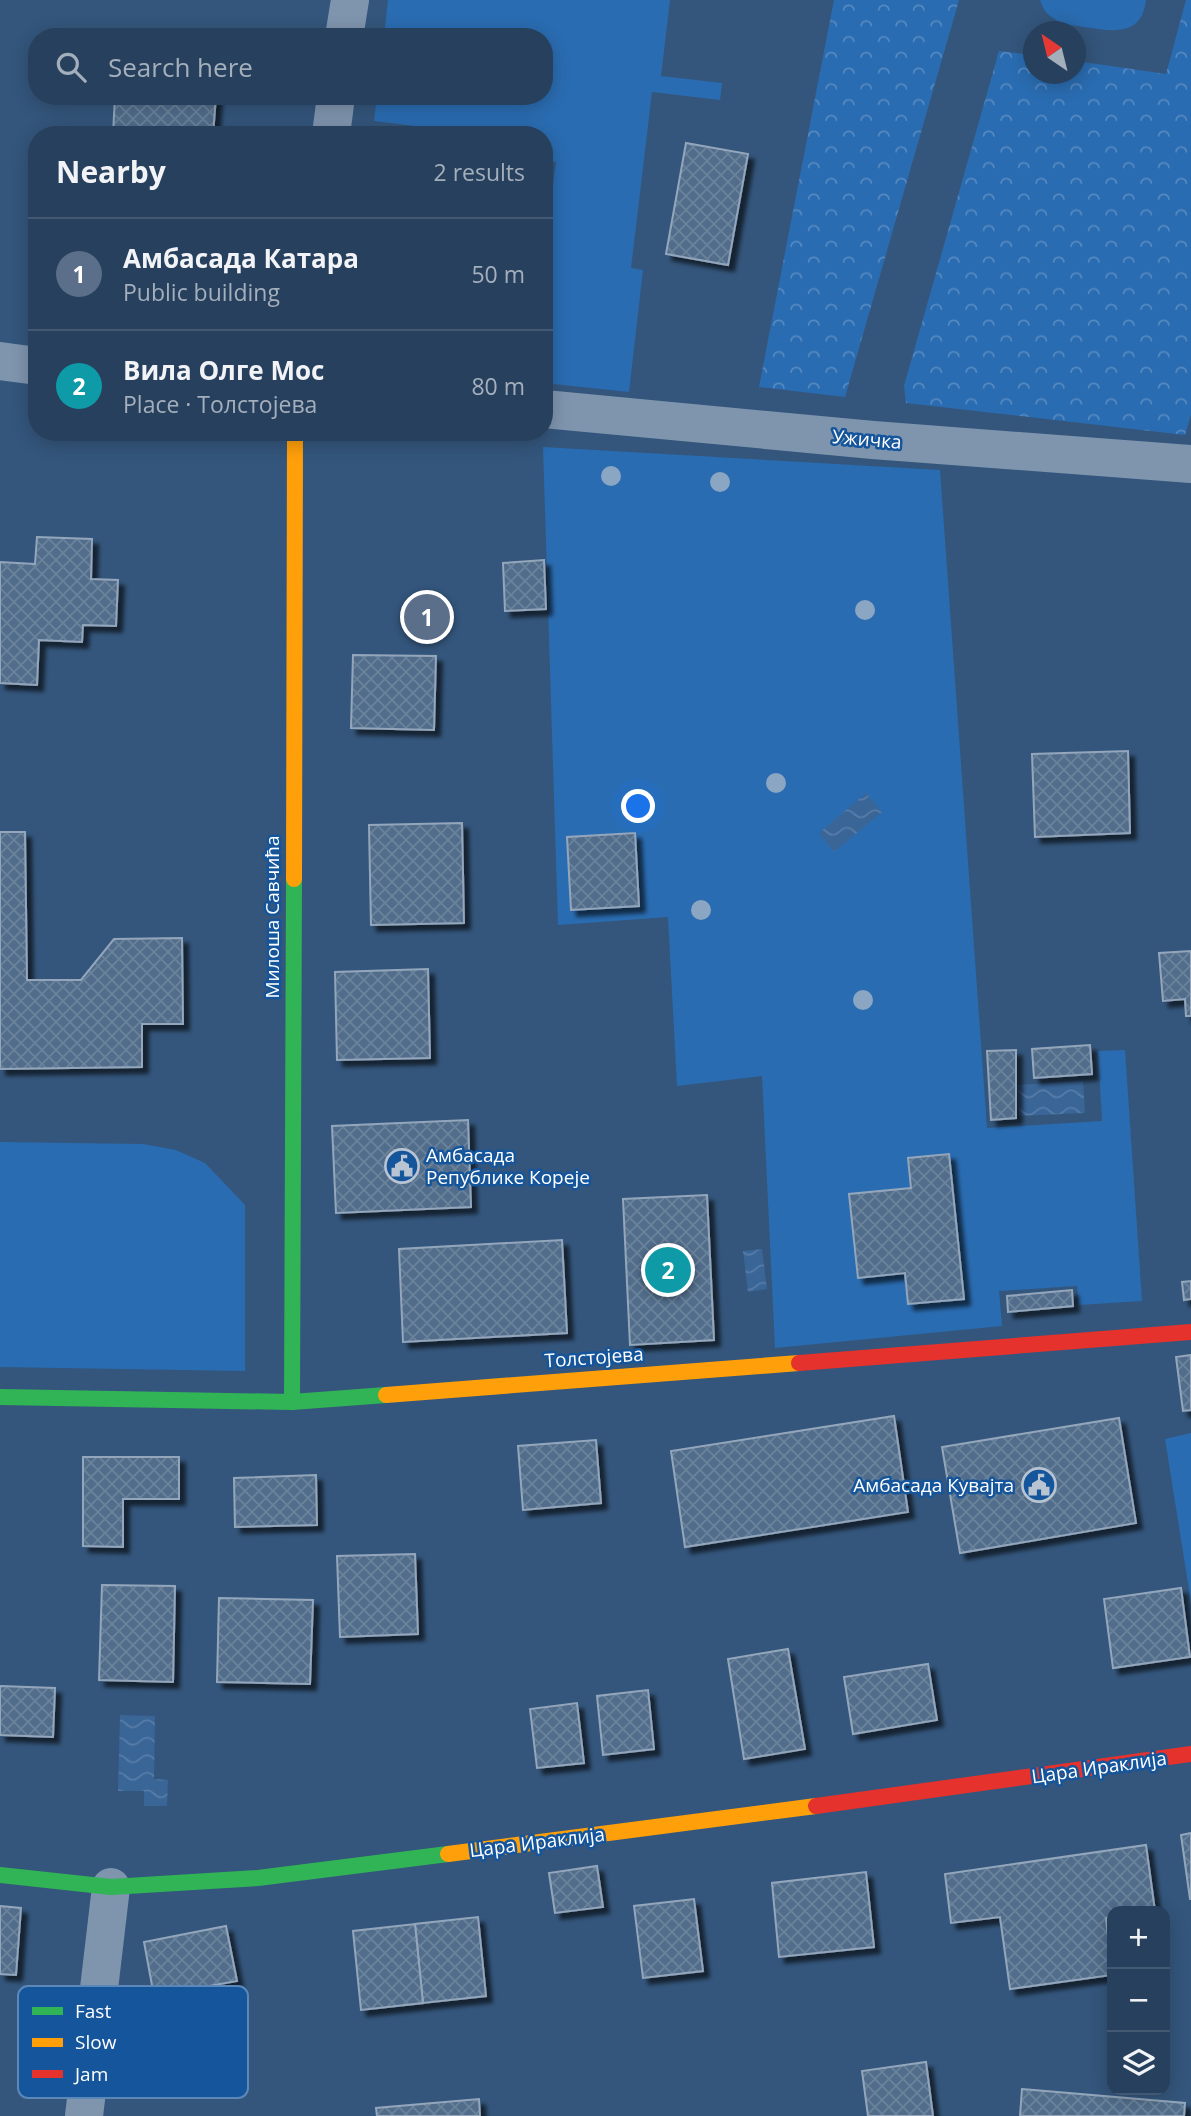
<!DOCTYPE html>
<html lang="en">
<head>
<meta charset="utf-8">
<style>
  body { margin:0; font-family:"Open Sans",sans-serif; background:#2f4763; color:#f1f3f6 }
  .controls { position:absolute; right:21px; bottom:21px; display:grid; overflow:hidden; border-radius:14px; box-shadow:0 4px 18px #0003 }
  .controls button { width:63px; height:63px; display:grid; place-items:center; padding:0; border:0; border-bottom:2px solid #435972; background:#27405d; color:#f1f3f6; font:35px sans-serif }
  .compass { position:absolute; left:1023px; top:21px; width:63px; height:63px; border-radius:50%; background:#27405d; box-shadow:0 4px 18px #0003; rotate:325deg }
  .you { position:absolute; left:639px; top:807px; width:24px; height:24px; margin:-18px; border:5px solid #fff; border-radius:50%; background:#1a73e8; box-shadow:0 0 0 10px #1a73e833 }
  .badge { display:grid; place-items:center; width:46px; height:46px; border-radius:50%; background:#b8c4d1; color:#fff; font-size:23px; font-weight:700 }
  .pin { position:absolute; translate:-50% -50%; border:4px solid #fff; box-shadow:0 2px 7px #0006 }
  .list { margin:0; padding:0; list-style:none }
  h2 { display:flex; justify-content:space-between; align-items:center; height:91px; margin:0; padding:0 28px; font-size:30px }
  h2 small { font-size:23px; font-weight:400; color:#a4afbc }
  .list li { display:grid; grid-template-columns:46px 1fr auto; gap:21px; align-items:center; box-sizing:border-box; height:112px; padding:0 28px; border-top:2px solid #435972 }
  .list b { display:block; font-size:26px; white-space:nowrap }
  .list p { margin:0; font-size:23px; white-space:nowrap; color:#a4afbc }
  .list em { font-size:23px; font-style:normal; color:#a4afbc }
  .icon { flex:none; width:38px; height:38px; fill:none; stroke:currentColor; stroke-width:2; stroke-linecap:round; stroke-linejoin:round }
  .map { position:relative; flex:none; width:1191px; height:2116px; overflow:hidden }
  .search { position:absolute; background:#27405d; box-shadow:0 4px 18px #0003; left:28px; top:28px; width:525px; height:77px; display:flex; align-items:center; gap:18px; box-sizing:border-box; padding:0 24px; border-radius:28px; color:#a4afbc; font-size:26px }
  .panel { position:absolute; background:#27405d; box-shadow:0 4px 18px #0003; left:28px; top:126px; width:525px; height:315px; border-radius:28px }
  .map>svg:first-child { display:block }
</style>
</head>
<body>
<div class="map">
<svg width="1191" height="2116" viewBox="0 0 1191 2116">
  <defs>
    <pattern id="forest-crowns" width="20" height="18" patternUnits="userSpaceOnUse" patternTransform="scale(1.75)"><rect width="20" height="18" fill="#2a6cb1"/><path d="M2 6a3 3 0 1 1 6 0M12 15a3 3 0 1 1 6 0" fill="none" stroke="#5589c1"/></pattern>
    <pattern id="water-waves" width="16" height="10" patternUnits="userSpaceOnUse" patternTransform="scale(1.75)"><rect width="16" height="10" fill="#396597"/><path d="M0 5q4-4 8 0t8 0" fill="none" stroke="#577ca7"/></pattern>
    <pattern id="building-cross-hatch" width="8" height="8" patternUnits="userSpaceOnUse" patternTransform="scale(1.75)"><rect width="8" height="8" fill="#516d8b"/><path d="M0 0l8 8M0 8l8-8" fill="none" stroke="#6b839c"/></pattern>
    <filter id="shadow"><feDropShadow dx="6" dy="6" stdDeviation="2" flood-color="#0009"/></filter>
  </defs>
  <rect width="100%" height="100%" fill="#34567c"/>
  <!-- grass -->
  <g fill="#2a6cb1">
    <path d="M388,0H670L661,76L722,83L720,100L652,92L631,268L643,270L629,392L544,383V257L556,162L544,160V135H456V131L374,121L377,96H544V37H384Z"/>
    <path d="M1040,0H1146C1142,34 1117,32 1091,28C1070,25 1047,24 1040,0Z"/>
    <path d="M543,447L940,470L987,1128L1102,1121L1098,1051L1125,1050L1142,1301L1079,1305L1077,1286L999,1291L1002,1326L775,1348L762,1076L677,1086L668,917L558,925Z"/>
    <path d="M0,1142L143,1144L176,1150L205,1163L245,1205V1371L0,1367Z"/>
    <path d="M1191,1433V1602L1165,1439Z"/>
  </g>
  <!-- forest -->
  <g fill="url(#forest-crowns)">
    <path d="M834,0H959L845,397L759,387Z"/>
    <path d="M1186,0H1191V415L1185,435L906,403L904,386L999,51L1033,55L1034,74H1076V61L1166,74Z"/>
  </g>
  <!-- water -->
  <g fill="url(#water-waves)">
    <path d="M866,793L882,812L834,852L819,833Z"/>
    <path d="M1083,1081L1085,1113L1019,1116L1017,1085Z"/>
    <path d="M762,1249L767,1289L748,1292L743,1251Z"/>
    <path d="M120,1715L155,1716L154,1779L168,1780L167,1806H144V1791H118Z"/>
  </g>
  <!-- building -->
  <g fill="url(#building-cross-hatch)" stroke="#93a6bb" stroke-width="2" filter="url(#shadow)">
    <path d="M115,96H216L213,135H113Z"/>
    <path d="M686,143L748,154L728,265L666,254Z"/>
    <path d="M37,537L92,539L91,579L118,580L116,626L83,625L82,642L39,640L37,685L0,683V562L35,564Z"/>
    <path d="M544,560L546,609L505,611L503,563Z"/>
    <path d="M353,655L436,656L434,730L351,728Z"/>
    <path d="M1128,751L1130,833L1035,837L1032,754Z"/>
    <path d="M462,823L464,923L371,925L369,825Z"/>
    <path d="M0,832H25L27,980H81L114,939L182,938L183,1024H142V1067L0,1069Z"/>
    <path d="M635,833L639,906L571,910L567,837Z"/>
    <path d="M1191,951V1016H1186L1185,999L1163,1001L1159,953Z"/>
    <path d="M428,969L430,1058L337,1060L335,972Z"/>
    <path d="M1090,1045L1092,1074L1034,1078L1032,1049Z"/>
    <path d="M1016,1050V1118L991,1120L987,1051Z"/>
    <path d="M468,1120L471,1207L336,1213L332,1126Z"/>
    <path d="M949,1154L964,1299L908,1304L905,1273L858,1278L849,1194L911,1188L908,1158Z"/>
    <path d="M707,1195L714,1340L630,1345L623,1199Z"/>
    <path d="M562,1240L567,1333L403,1342L399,1249Z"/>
    <path d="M1191,1281V1299L1184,1300L1182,1282Z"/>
    <path d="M1072,1290L1073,1306L1008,1312L1007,1296Z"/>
    <path d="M1191,1355V1410L1183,1411L1176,1357Z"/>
    <path d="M894,1416L908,1512L685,1547L671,1451Z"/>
    <path d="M1119,1418L1136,1523L960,1553L942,1447Z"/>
    <path d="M596,1440L601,1503L523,1510L518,1446Z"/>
    <path d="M83,1457H179V1499H123V1547L83,1546Z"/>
    <path d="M316,1475L317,1525L235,1527L234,1478Z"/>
    <path d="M415,1554L418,1634L340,1637L337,1556Z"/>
    <path d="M102,1585L175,1586L173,1682L99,1680Z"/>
    <path d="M1181,1588L1190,1657L1113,1668L1104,1599Z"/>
    <path d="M219,1598L313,1600L310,1684L217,1682Z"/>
    <path d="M788,1649L805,1749L744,1759L728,1659Z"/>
    <path d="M928,1664L937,1720L853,1734L844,1677Z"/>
    <path d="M0,1686L55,1688L53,1737L0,1735Z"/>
    <path d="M648,1690L654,1749L603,1755L597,1696Z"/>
    <path d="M577,1703L584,1763L537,1768L530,1709Z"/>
    <path d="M1191,1833V1899H1190L1181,1835Z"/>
    <path d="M1146,1845L1155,1911H1112V1917L1106,1918L1112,1975L1010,1989L1000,1917L951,1923L945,1874Z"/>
    <path d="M597,1866L603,1907L555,1913L549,1873Z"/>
    <path d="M866,1872L874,1947L779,1957L772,1883Z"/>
    <path d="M694,1899L703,1971L643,1978L634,1906Z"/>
    <path d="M0,1906L21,1908L16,1975L0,1974Z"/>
    <path d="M478,1917L486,1996L423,2003L415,1924Z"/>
    <path d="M415,1924L423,2003L361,2010L353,1931Z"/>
    <path d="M226,1926L237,1981L154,1996L144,1942Z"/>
    <path d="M926,2062L933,2116H868L862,2071Z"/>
    <path d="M1022,2089L1185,2103L1184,2116H1020Z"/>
    <path d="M479,2099L480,2116H377L376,2108Z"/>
  </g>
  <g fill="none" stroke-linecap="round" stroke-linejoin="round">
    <!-- street -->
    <g stroke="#7f95ae" stroke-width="38">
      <path d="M344,37L350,0"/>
      <path d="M331,135L336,96"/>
      <path d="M0,361L37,366"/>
      <path d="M544,409L873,440L1191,464"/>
      <path d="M84,2116L111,1887"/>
    </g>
    <!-- fast -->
    <g stroke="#30b455" stroke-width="16">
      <path d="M0,1397L292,1402L386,1395"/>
      <path d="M292,1402L294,879"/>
      <path d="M0,1875L111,1887L258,1878L448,1854"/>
    </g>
    <!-- slow -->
    <g stroke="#ff9f0a" stroke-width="16">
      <path d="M294,879L295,432"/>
      <path d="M386,1395L799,1363"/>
      <path d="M448,1854L816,1806"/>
    </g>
    <!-- jam -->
    <g stroke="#e5322d" stroke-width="16">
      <path d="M799,1363L1191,1332"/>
      <path d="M816,1806L1191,1754"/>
    </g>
  </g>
  <!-- trees -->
  <g fill="#8ba6c3">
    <circle cx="611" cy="476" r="10"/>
    <circle cx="720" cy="482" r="10"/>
    <circle cx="865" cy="610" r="10"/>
    <circle cx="776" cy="783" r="10"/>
    <circle cx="701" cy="910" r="10"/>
    <circle cx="863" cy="1000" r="10"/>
  </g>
  <!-- icons -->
  <defs>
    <g id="civic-ring" transform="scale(1.75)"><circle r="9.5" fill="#15559b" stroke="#b8c4d1" stroke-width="1.5"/><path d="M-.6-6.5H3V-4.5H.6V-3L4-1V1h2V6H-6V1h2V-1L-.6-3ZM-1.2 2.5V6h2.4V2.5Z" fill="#b8c4d1"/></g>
  </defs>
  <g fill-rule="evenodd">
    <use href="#civic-ring" x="402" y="1166"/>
    <use href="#civic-ring" x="1039" y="1485"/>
  </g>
  <g text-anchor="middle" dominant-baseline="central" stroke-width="5" stroke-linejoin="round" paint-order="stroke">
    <!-- street labels -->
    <g font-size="19" fill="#fff" stroke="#15559b">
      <text transform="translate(867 439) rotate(5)">Ужичка</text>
      <text transform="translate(272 917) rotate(-90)">Милоша Савчића</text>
      <text transform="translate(594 1357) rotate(-4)">Толстојева</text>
      <text transform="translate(1099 1767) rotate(-8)">Цара Ираклија</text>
      <text transform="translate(537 1842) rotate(-7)">Цара Ираклија</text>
    </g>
    <!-- poi labels -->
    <g font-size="19" fill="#fff" stroke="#15559b" text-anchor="start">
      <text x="426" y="1155">Амбасада<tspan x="426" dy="22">Републике Кореје</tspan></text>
      <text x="1014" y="1485" text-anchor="end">Амбасада Кувајта</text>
    </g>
  </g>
  <!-- legend -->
  <rect x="18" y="1986" width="230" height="112" rx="10" fill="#15559b" stroke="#5b88b9" stroke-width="2"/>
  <rect x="32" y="2007" width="31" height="8" fill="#30b455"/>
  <rect x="32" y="2038" width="31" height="9" fill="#ff9f0a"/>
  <rect x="32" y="2070" width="31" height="8" fill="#e5322d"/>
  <g font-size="19" fill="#fff">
    <text x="75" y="2018">Fast</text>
    <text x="75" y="2049">Slow</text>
    <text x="75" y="2081">Jam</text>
  </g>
</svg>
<div class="controls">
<button>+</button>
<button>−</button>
<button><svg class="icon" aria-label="layers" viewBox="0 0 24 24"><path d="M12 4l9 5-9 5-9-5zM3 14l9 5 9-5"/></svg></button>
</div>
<svg class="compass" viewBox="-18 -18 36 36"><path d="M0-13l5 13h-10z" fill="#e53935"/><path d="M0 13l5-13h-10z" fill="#a4afbc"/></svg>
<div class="you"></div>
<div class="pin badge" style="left:427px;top:617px;background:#5c6f8a">1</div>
<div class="pin badge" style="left:668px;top:1270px;background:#0f9aa8">2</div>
<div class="search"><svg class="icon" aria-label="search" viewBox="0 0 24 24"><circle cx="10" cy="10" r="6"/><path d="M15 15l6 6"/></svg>Search here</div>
<section class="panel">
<h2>Nearby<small>2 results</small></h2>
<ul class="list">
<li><span class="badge" style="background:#5c6f8a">1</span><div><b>Амбасада Катара</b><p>Public building</p></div><em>50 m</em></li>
<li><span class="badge" style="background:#0f9aa8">2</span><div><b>Вила Олге Мос</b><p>Place · Толстојева</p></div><em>80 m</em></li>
</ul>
</section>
</div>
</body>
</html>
